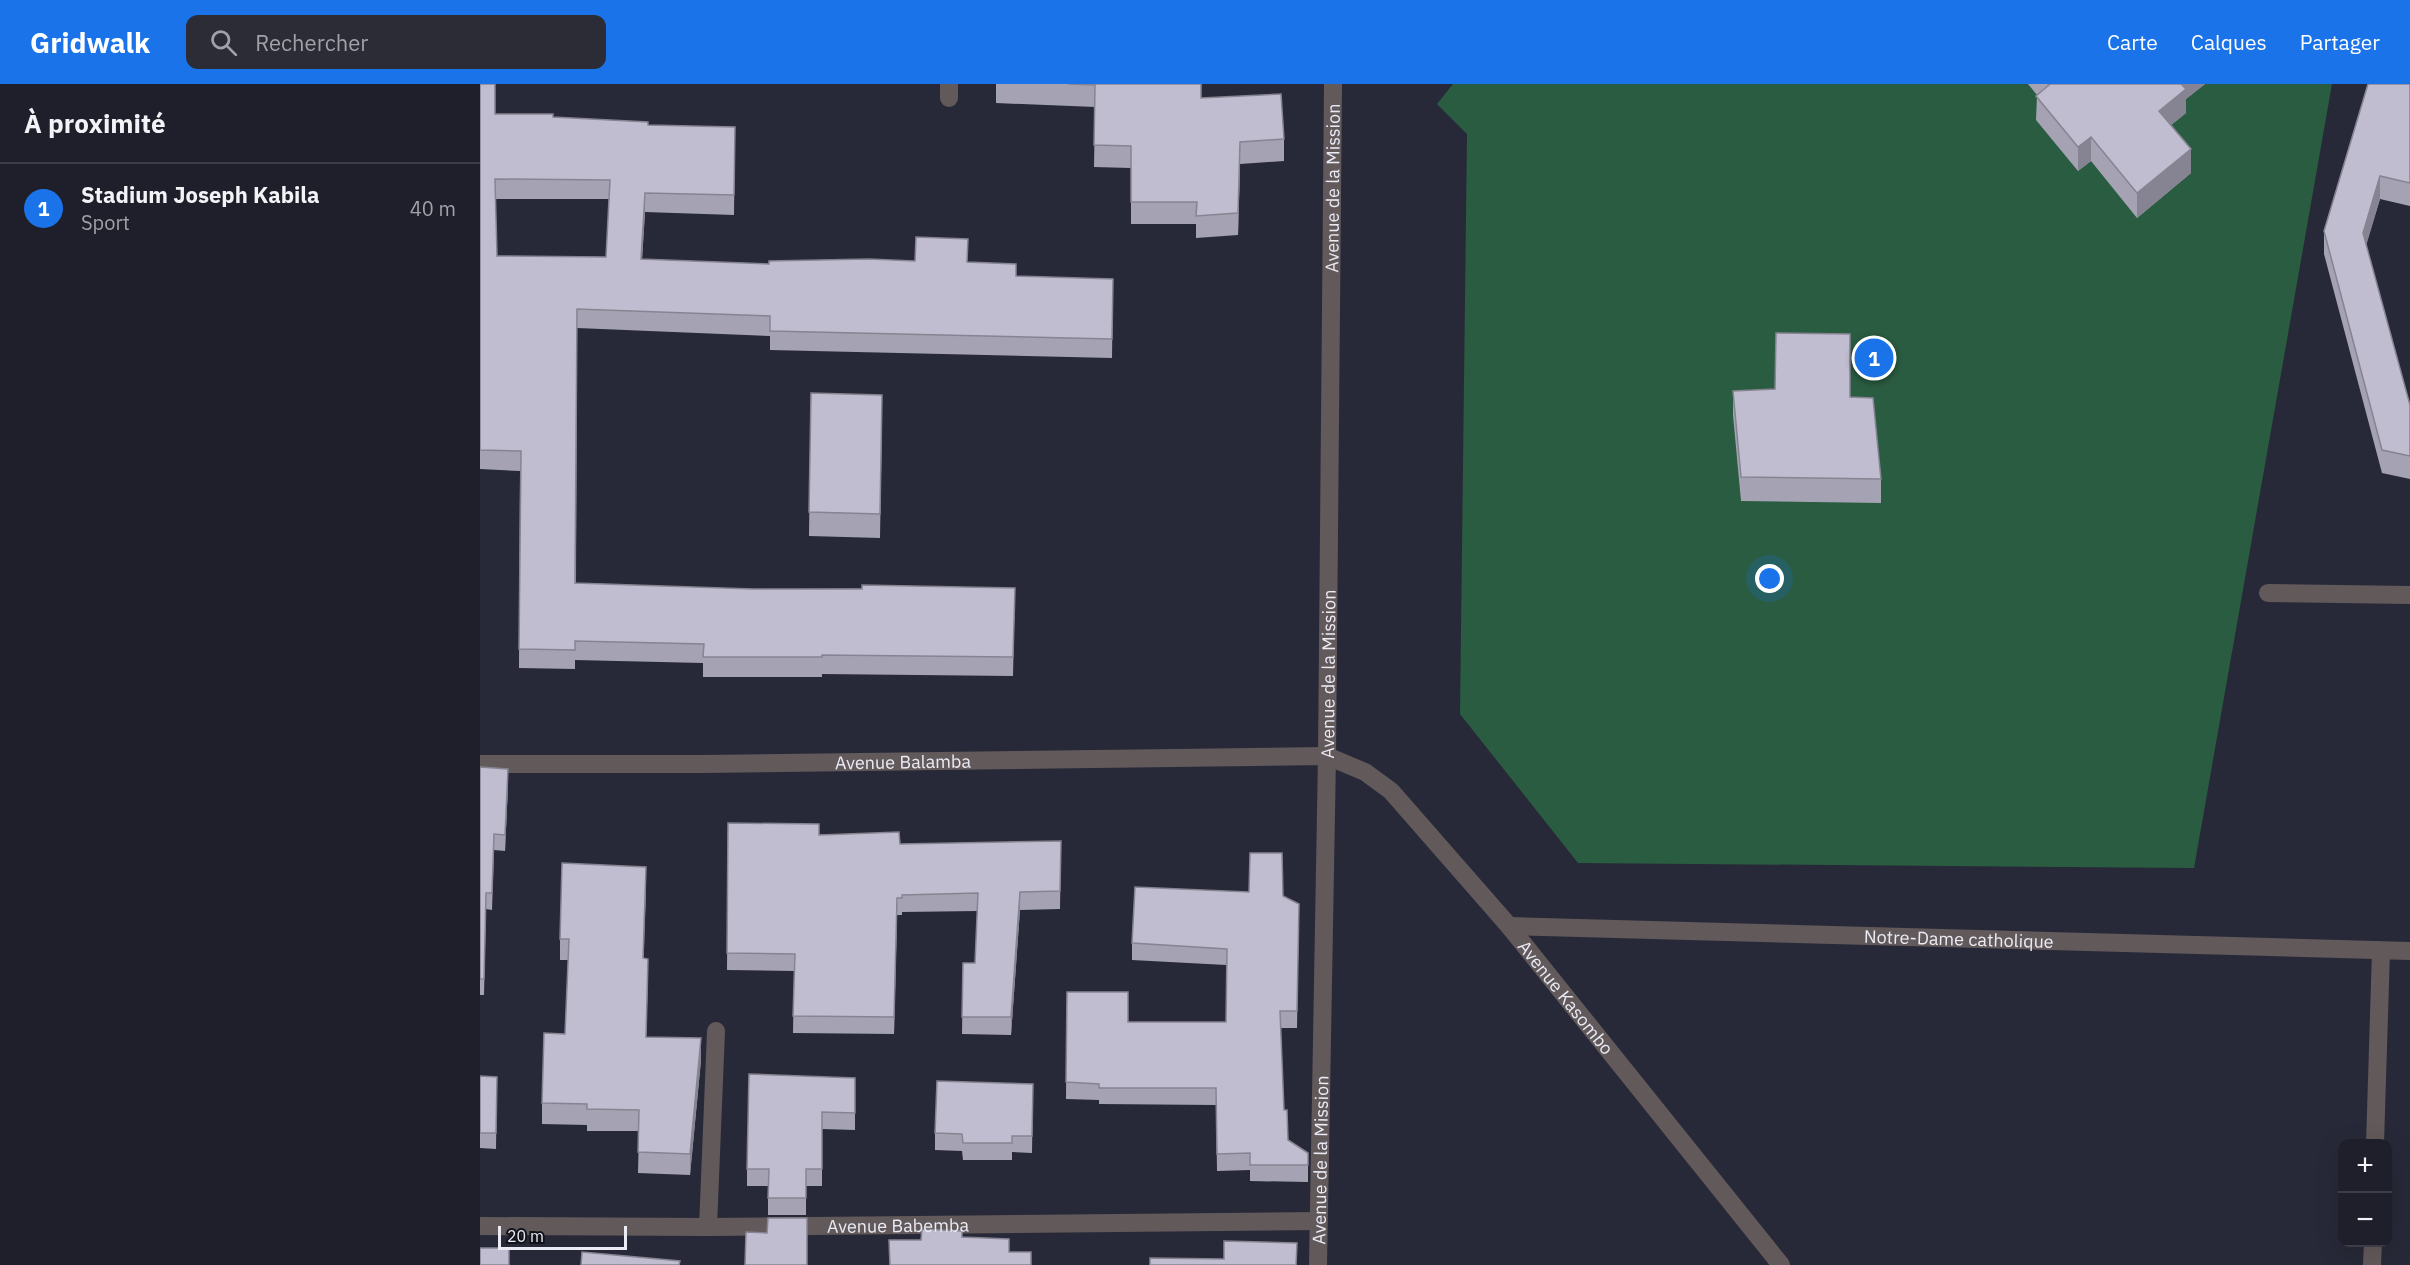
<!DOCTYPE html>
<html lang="fr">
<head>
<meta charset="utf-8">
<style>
  body { margin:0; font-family:"IBM Plex Sans",sans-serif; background:#2b2c36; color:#f1f3f6 }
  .controls { position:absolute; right:18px; bottom:18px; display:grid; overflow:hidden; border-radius:12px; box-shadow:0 6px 24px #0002 }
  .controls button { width:54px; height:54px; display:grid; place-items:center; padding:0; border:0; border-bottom:2px solid #3c3d47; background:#1e1f2a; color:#f1f3f6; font:30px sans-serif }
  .scale { position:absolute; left:18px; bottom:15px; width:129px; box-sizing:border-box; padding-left:6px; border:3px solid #eaebf5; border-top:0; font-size:16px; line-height:21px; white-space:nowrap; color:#eaebf5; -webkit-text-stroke:4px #121319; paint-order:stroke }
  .you { position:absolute; left:1290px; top:495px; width:21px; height:21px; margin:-15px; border:4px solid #fff; border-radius:50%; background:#1a73e8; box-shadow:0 0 0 9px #1a73e833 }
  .badge { display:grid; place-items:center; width:39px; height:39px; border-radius:50%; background:#1a73e8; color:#fff; font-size:20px; font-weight:700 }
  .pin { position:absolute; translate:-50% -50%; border:3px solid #fff; box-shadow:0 2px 6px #0006 }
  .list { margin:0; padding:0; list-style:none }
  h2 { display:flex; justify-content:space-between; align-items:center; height:78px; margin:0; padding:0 24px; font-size:26px }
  h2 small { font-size:20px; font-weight:400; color:#a1a2a8 }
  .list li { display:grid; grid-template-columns:39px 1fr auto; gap:18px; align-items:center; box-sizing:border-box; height:90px; padding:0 24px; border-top:2px solid #3c3d47 }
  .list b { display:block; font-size:22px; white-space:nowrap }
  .list p { margin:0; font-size:20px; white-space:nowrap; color:#a1a2a8 }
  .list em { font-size:20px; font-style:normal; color:#a1a2a8 }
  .icon { flex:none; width:33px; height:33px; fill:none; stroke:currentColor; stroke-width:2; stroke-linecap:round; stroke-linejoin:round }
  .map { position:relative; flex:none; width:1930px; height:1181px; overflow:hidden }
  header { display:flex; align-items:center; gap:36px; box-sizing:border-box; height:84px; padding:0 30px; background:#1a73e8; color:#fff }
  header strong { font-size:28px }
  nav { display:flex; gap:33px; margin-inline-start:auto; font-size:21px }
  .search { width:420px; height:54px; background:#2b2c36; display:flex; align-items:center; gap:15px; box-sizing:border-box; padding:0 21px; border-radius:12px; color:#a1a2a8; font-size:22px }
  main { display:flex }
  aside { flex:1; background:#1e1f2a }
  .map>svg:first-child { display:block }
</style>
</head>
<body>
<header>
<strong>Gridwalk</strong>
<div class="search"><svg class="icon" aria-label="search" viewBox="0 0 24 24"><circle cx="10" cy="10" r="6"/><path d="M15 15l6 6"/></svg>Rechercher</div>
<nav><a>Carte</a><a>Calques</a><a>Partager</a></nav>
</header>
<main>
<aside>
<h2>À proximité<small></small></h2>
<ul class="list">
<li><span class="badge">1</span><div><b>Stadium Joseph Kabila</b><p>Sport</p></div><em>40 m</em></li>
</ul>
</aside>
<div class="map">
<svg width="1930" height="1181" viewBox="0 0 1930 1181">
  <rect width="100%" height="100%" fill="#282938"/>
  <!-- grass -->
  <path fill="#2a5c41" d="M973,0H1852L1714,784L1098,779L980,630L987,50L957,20Z"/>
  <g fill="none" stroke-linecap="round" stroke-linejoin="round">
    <!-- minor -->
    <g stroke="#62595b" stroke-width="18">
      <path d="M469,0V14"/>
      <path d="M1788,509L1930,511"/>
      <path id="s1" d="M0,680H221L847,672L885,688L911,707L1029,842L1301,1181"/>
      <path id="s2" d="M1029,842L1930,867"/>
      <path d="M1895,1060L1901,867"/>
      <path id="s3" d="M0,1142L228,1143L838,1137"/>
      <path d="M228,1143L236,947"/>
      <path id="s4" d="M838,1181L847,672L853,0"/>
      <path d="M1892,1181L1893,1158"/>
    </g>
  </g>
  <!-- wall -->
  <g fill="#a5a3b3" fill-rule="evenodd">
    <path d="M0,0L15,30L168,41L255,43L254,131L165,128L162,175L289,180L488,178L536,192L633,195L632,274L290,266V252L97,244L96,499L273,505L535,504L533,592L342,590V593H223V579L95,576V585L39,584L40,387L0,385ZM15,115H129L126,173L17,172Z"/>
    <path d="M516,0H721V14L804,55V77L760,80L758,151L716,154V140H651V84L614,83L615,23L516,19Z"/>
    <path d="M1548,0H1725L1706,15V29L1691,41L1711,89L1657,134L1611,77L1598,87L1556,36L1557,11Z"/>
    <path d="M1930,0V122L1900,115L1886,161L1930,321V395L1902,389L1844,170V147Z"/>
    <path d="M1253,307L1370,313L1401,395V419L1261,417L1253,331Z"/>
    <path d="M331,309L402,335L400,454L329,452Z"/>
    <path d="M0,683L28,701L25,767L14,766L12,826L6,825L4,911H0Z"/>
    <path d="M248,739L420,760L581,757L580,825L540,826L531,951L482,950L483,879H495L498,827L422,828V831H417L414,950L313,949L314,887L247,886Z"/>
    <path d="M166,805L163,874L168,896L166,953L221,976L210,1091L158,1089L159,1047H107V1041L62,1040V1019L85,950L88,876H80V855Z"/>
    <path d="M803,812L819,820L817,944H800L804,1026L808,1056L828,1069V1098L770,1097V1086L737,1087L736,1021L619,1020V1016L586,1015L587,908L648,938H746V881L652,876V859Z"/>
    <path d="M0,992L17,993L16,1065L0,1064Z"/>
    <path d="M375,994V1046L342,1045V1102H326V1131H288V1102H267V1085Z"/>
    <path d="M553,1000L552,1069L532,1068V1076H483L482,1067L455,1066V1049Z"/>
  </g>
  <!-- shaded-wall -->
  <g fill="#868492">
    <path d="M1699,0H1725L1706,15V29L1679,51V27Z"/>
    <path d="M1611,53V77L1598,87V63Z"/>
    <path d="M760,58V80L758,151V129Z"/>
    <path d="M1711,65V89L1657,134V109Z"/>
    <path d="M1900,92V115L1883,172V149Z"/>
    <path d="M165,109V128L161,194V175Z"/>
    <path d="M28,685V701L25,767V751Z"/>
    <path d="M166,783V805L163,896V874Z"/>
    <path d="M540,808V826L531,951V933Z"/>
    <path d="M417,814V831L414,950V933Z"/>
    <path d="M221,954V976L210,1091V1070Z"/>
  </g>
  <!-- building -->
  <g fill="#c0bdd0" stroke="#868492" stroke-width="1.5" fill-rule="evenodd">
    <path d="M0,0H15V30H73V33L168,38V41L255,43L254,111L165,109L161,175L289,180V177L389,175L435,177L436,153L488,155L487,178L536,180V192L633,195L632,255L290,247V232L97,225L95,499L273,505H382V501L535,504L533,573L342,571V573H223L224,560L95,557V566L39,565L41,367L0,366ZM15,95L130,96L126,173L17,172Z"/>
    <path d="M588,0H721V14L801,10L804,55L760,58L758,129L716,132L717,118H651V62L614,61L615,1Z"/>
    <path d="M1568,0H1701L1706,5L1679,27L1711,65L1657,109L1611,53L1598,63L1556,12L1569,1Z"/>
    <path d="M1888,0H1930V99L1900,92L1883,149L1930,321V372L1902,366L1844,147Z"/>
    <path d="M1296,249L1370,250V313L1393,314L1401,395L1261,393L1253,307L1295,305Z"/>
    <path d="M331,309L402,311L400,430L329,428Z"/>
    <path d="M0,683L28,685L25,751L14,750L12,809H6L4,895H0Z"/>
    <path d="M248,739L339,740V751L419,748L420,760L581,757L580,807L540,808L531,933H482L483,879H495L498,809L422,811V814H417L414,933L313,932L315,870L247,869Z"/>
    <path d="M770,769H802L803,812L819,820L817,927H800L804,1026H807L808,1056L828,1069V1081H770V1069L737,1070L736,1004H619V1000L586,998L587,908H648V938H746L747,865L652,859L655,803L769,808Z"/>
    <path d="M82,779L166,783L163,874L168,875L166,953L221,954L210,1070L158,1068L159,1026L107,1025V1020L62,1019L64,949L85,950L89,855H80Z"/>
    <path d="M269,990L375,994V1029L342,1028V1085H326V1114H288L289,1085H267Z"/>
    <path d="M0,992L17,993L16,1049H0Z"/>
    <path d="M457,997L553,1000L552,1052H532V1059H483L482,1050L455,1049Z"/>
    <path d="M288,1134H327V1181H265L266,1148L287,1149Z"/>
    <path d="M442,1145L482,1147V1153L529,1155V1168H551V1181H410L409,1156H441Z"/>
    <path d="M744,1157L817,1159L816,1181H670V1174L744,1175Z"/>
    <rect x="0" y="1164" width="29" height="17"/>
    <path d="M102,1168L200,1177L199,1181H101Z"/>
  </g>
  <g text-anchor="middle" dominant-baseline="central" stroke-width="6" stroke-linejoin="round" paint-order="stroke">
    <!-- street labels -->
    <g font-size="18" fill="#eaebf5" stroke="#121319">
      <text stroke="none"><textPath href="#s4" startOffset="1077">Avenue de la Mission</textPath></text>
      <text stroke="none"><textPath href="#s4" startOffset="591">Avenue de la Mission</textPath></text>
      <text stroke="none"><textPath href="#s1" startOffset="423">Avenue Balamba</textPath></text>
      <text stroke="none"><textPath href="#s2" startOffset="450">Notre-Dame catholique</textPath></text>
      <text stroke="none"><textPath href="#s1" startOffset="1191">Avenue Kasombo</textPath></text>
      <text stroke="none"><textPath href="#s4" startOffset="105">Avenue de la Mission</textPath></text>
      <text stroke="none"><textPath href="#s3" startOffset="418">Avenue Babemba</textPath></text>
    </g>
  </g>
</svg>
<div class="controls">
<button>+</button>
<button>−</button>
</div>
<div class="scale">20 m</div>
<div class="you"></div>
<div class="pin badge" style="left:1394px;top:274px">1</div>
</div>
</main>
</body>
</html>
